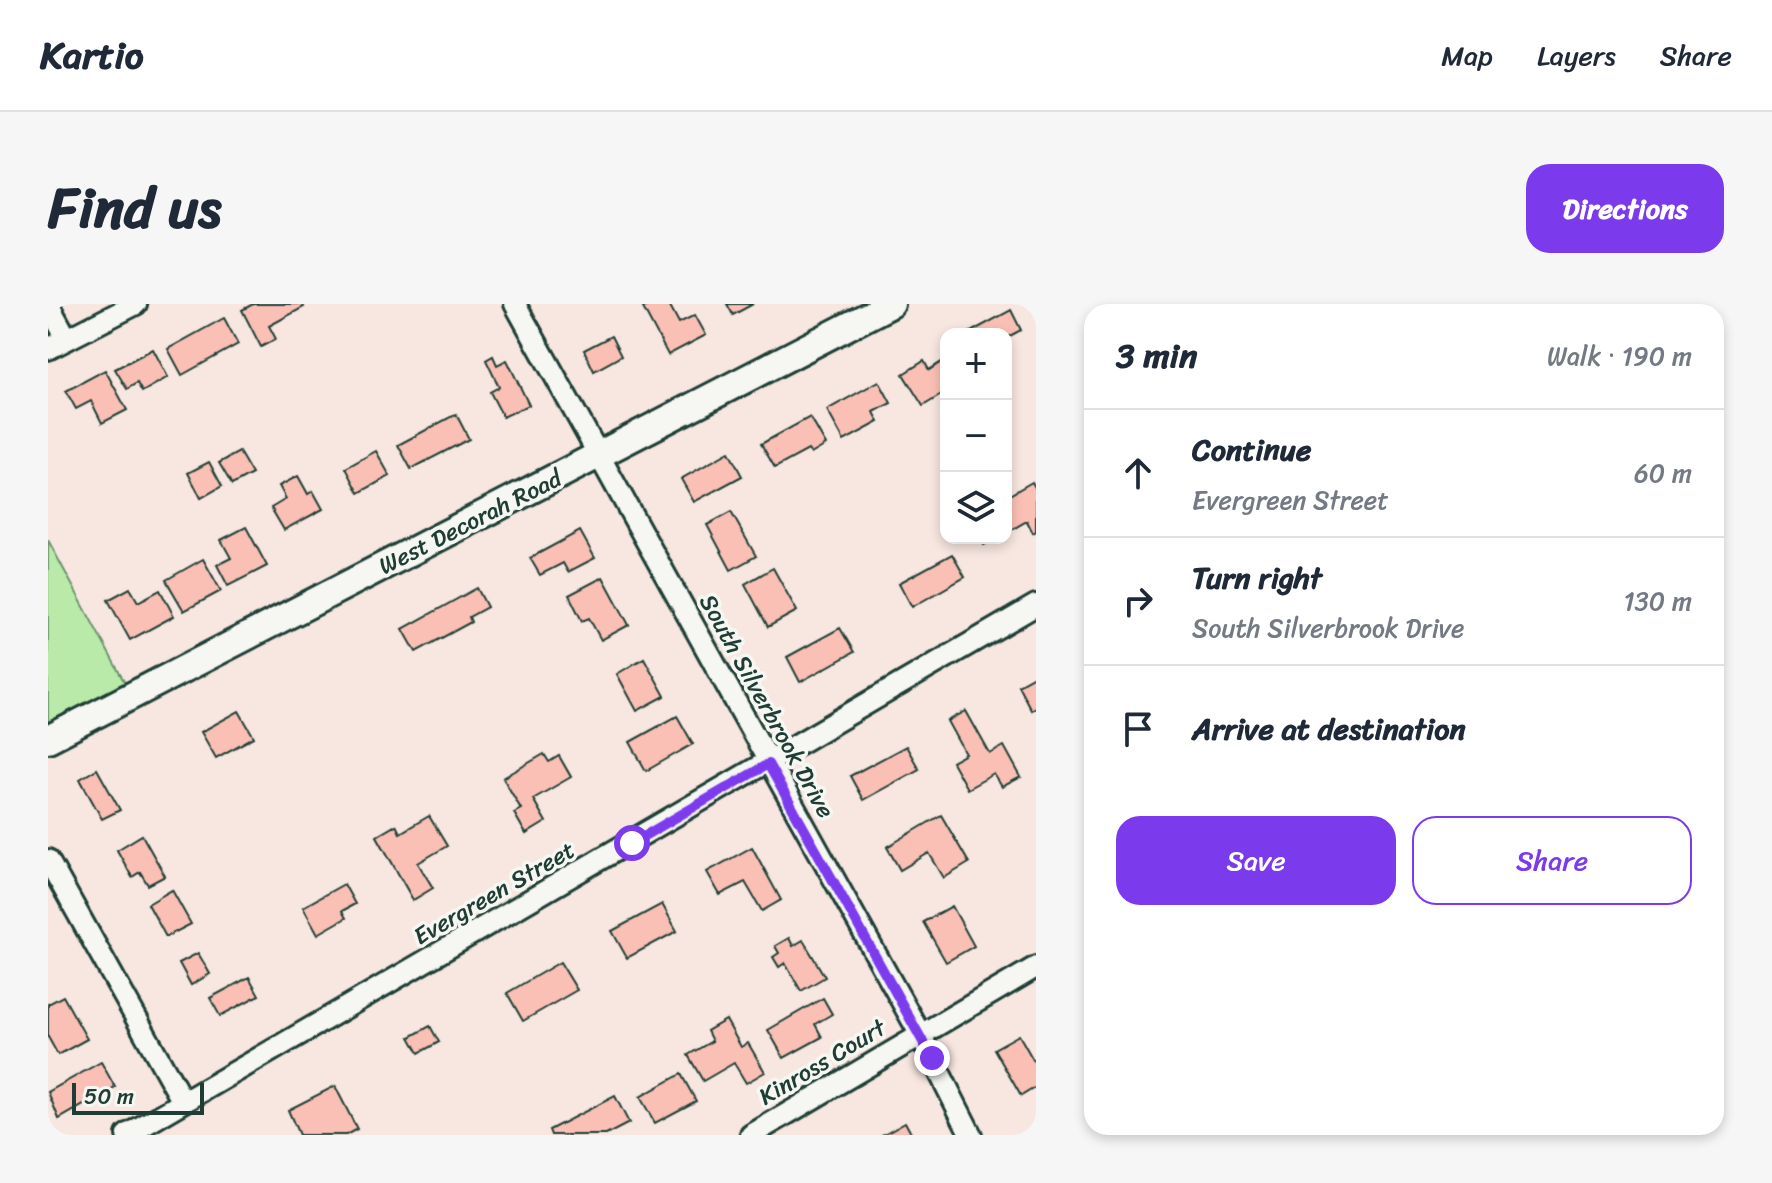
<!DOCTYPE html>
<html lang="en">
<head>
<meta charset="utf-8">
<style>
  body { margin:0; font-family:Sriracha,sans-serif; background:#f6f6f7; color:#1f2937 }
  .controls { position:absolute; right:24px; top:24px; display:grid; overflow:hidden; border-radius:16px; box-shadow:0 4px 12px #0003 }
  .controls button { width:72px; height:72px; display:grid; place-items:center; padding:0; border:0; border-bottom:2px solid #e0e1e3; background:#fff; color:#1f2937; font:40px sans-serif }
  .scale { position:absolute; left:24px; bottom:20px; width:132px; box-sizing:border-box; padding-left:8px; border:4px solid #1f3d34; border-top:0; font-size:22px; line-height:28px; white-space:nowrap; color:#1f3d34; -webkit-text-stroke:6px #f6f6f2; paint-order:stroke }
  .stop { position:absolute; width:24px; height:24px; margin:-18px; border:6px solid #7c3aed; border-radius:50%; background:#fff }
  .stop.end { background:#7c3aed; border-color:#fff; box-shadow:0 2px 8px #0008 }
  .list { margin:0; padding:0; list-style:none }
  h2 { display:flex; justify-content:space-between; align-items:center; height:104px; margin:0; padding:0 32px; font-size:34px }
  h2 small { font-size:26px; font-weight:400; color:#747a83 }
  .list li { display:grid; grid-template-columns:52px 1fr auto; gap:24px; align-items:center; box-sizing:border-box; height:128px; padding:0 32px; border-top:2px solid #e0e1e3 }
  .list b { display:block; font-size:30px; white-space:nowrap }
  .list p { margin:0; font-size:26px; white-space:nowrap; color:#747a83 }
  .list em { font-size:26px; font-style:normal; color:#747a83 }
  .actions { display:flex; gap:16px; padding:24px 32px }
  .actions a { flex:1; padding:18px 0; border:2px solid #7c3aed; border-radius:24px; text-align:center; font-size:28px; color:#7c3aed }
  .actions .main { background:#7c3aed; color:#fff }
  .icon { flex:none; width:44px; height:44px; fill:none; stroke:currentColor; stroke-width:2; stroke-linecap:round; stroke-linejoin:round }
  .map { position:relative; flex:none; width:988px; height:831px; overflow:hidden; border-radius:24px }
  header { display:flex; align-items:center; gap:48px; box-sizing:border-box; height:112px; padding:0 40px; background:#fff; border-bottom:2px solid #e0e1e3 }
  header strong { font-size:38px }
  nav { display:flex; gap:44px; margin-inline-start:auto; font-size:28px }
  .intro { display:flex; align-items:center; justify-content:space-between; box-sizing:border-box; height:192px; padding:0 48px }
  h1 { margin:0; font-size:56px }
  .button { padding:20px 36px; border-radius:24px; background:#7c3aed; color:#fff; font-size:28px; font-weight:700 }
  main { display:flex; gap:48px; padding:0 48px }
  aside { flex:1; background:#fff; border-radius:24px; box-shadow:0 4px 12px #0003 }
  .map>svg:first-child { display:block }
</style>
</head>
<body>
<header>
<strong>Kartio</strong>
<nav><a>Map</a><a>Layers</a><a>Share</a></nav>
</header>
<div class="intro"><h1>Find us</h1><a class="button">Directions</a></div>
<main>
<div class="map">
<svg width="988" height="831" viewBox="0 0 988 831">
  <rect width="100%" height="100%" fill="#f8e6e0"/>
  <filter id="ink" filterUnits="userSpaceOnUse"><feTurbulence type="fractalNoise" baseFrequency=".0125" numOctaves="2"/><feDisplacementMap in="SourceGraphic" scale="16" xChannelSelector="R" yChannelSelector="G"/><feConvolveMatrix kernelMatrix="1 2 1 2 8 2 1 2 1" color-interpolation-filters="sRGB"/></filter>
  <g filter="url(#ink)">
    <!-- green -->
    <path fill="#b9eaa9" stroke="#6c946e" stroke-width="2" d="M0,236L78,381L0,422Z"/>
    <!-- building -->
    <g fill="#fbc0b5" stroke="#1f3d34" stroke-width="2">
      <path d="M205,0H254L256,3L221,22L228,35L213,43L194,6Z"/>
      <path d="M603,0H621L631,19L647,11L658,31L620,51L595,4Z"/>
      <path d="M679,0H705L685,11Z"/>
      <path d="M963,6L973,26L958,34V30H919Z"/>
      <path d="M176,14L190,40L134,71L120,45Z"/>
      <path d="M563,32L573,52L546,67L536,46Z"/>
      <path d="M105,45L120,73L94,88L89,79L79,85L67,65Z"/>
      <path d="M445,52L449,61L459,56L481,101L455,113L442,88L451,83L438,56Z"/>
      <path d="M898,55V88L875,102L855,70L876,57L881,66Z"/>
      <path d="M57,66L79,106L54,119L43,97L28,105L18,87Z"/>
      <path d="M831,77L843,99L826,108L831,118L796,137L779,106Z"/>
      <path d="M408,110L421,135L363,165L350,141Z"/>
      <path d="M762,113L778,141L763,150L760,146L727,164L713,140Z"/>
      <path d="M328,147L342,172L311,189L298,164Z"/>
      <path d="M191,148L204,170L184,181L171,159Z"/>
      <path d="M681,148L694,172L646,198L633,175Z"/>
      <path d="M161,158L174,182L153,194L140,169Z"/>
      <path d="M250,172L260,190L265,187L275,205L236,226L223,204L238,195L231,182Z"/>
      <path d="M984,178L988,185V227L985,229L979,217L958,229V193Z"/>
      <path d="M683,208L708,252L683,266L659,221Z"/>
      <path d="M198,223L219,262L180,282L169,261L183,254L173,236Z"/>
      <path d="M532,227L547,254L520,268L515,259L492,271L482,254Z"/>
      <path d="M932,234H949L936,241Z"/>
      <path d="M904,250L917,273L864,303L851,279Z"/>
      <path d="M155,255L173,287L136,307L118,276Z"/>
      <path d="M725,264L749,307L720,323L697,280Z"/>
      <path d="M555,273L581,321L553,336L541,314L534,317L521,291Z"/>
      <path d="M82,284L90,298L112,286L126,312L82,336L60,296Z"/>
      <path d="M429,284L439,303L421,313L423,318L368,348L355,325Z"/>
      <path d="M792,324L806,348L752,378L739,353Z"/>
      <path d="M596,354L617,392L589,407L569,370Z"/>
      <path d="M988,371V403L983,406L970,381Z"/>
      <path d="M191,407L206,433L168,454L153,428Z"/>
      <path d="M918,407L942,450L956,442L973,473L954,483L946,470L919,485L904,458L918,450L900,417Z"/>
      <path d="M629,412L645,440L598,467L582,438Z"/>
      <path d="M858,442L871,465L815,496L802,472Z"/>
      <path d="M496,450L501,458L511,452L523,473L485,495L498,518L478,530L466,509L473,505L455,474Z"/>
      <path d="M49,465L72,506L54,515L32,475Z"/>
      <path d="M893,511L921,559L896,574L881,549L852,566L839,543Z"/>
      <path d="M381,512L399,542L370,559L385,584L365,596L329,532L348,521L352,529Z"/>
      <path d="M94,531L117,572L100,581L92,568L84,573L69,546Z"/>
      <path d="M704,543L733,596L714,607L697,578L672,591L659,568Z"/>
      <path d="M296,580L307,600L294,607L298,614L270,630L255,603Z"/>
      <path d="M124,586L143,620L118,633L100,600Z"/>
      <path d="M614,600L629,627L579,654L564,627Z"/>
      <path d="M904,602L926,642L898,658L875,618Z"/>
      <path d="M741,634L745,642L755,636L777,673L753,687L737,659L731,663L725,653L731,649L727,642Z"/>
      <path d="M150,649L162,670L143,681L131,659Z"/>
      <path d="M512,658L529,686L475,717L459,689Z"/>
      <path d="M201,673L211,691L172,712L162,694Z"/>
      <path d="M15,692L39,735L10,751L0,733V700Z"/>
      <path d="M775,694L784,710L767,720L774,733L736,754L720,726Z"/>
      <path d="M678,716L693,743L700,739L717,768L698,779L686,759L655,777L640,751L664,737L659,727Z"/>
      <path d="M382,722L391,738L371,749L362,733Z"/>
      <path d="M971,731L988,761V783L973,792L946,745Z"/>
      <path d="M53,758L67,783L11,815L0,788Z"/>
      <path d="M633,770L648,797L607,819L592,793Z"/>
      <path d="M287,782L309,825L298,831H251L240,806Z"/>
      <path d="M567,792L581,819L558,831H503L501,826Z"/>
      <path d="M857,818L864,831H834Z"/>
    </g>
    <g fill="none" stroke-linecap="round" stroke-linejoin="round">
      <!-- minor casing -->
      <g stroke="#1f3d34" stroke-width="26">
        <g id="minor">
          <path d="M0,0L19,35"/>
          <path d="M467,0L872,730L923,831"/>
          <path d="M0,45L88,0"/>
          <path d="M0,556L135,798"/>
          <path d="M79,831L988,301"/>
          <path d="M703,831L988,663"/>
        </g>
      </g>
      <!-- tertiary casing -->
      <g stroke="#1f3d34" stroke-width="32">
        <path id="tertiary" d="M0,435L843,0"/>
      </g>
      <!-- minor -->
      <use href="#minor" stroke="#f6f6f2" stroke-width="20"/>
      <!-- tertiary -->
      <use href="#tertiary" stroke="#f6f6f2" stroke-width="26"/>
    </g>
  </g>
  <g fill="none" stroke-linecap="round" stroke-linejoin="round" filter="url(#ink)">
    <!-- route -->
    <path stroke="#7c3aed" stroke-width="10" d="M584,539L720,460L884,754"/>
  </g>
  <g text-anchor="middle" dominant-baseline="central" stroke-width="7" stroke-linejoin="round" paint-order="stroke">
    <!-- street labels -->
    <g font-size="24" fill="#1f3d34" stroke="#f6f6f2">
      <text transform="translate(422 218) rotate(-27)">West Decorah Road</text>
      <text transform="translate(719 402) rotate(61)">South Silverbrook Drive</text>
      <text transform="translate(446 589) rotate(-30)">Evergreen Street</text>
      <text transform="translate(774 758) rotate(-31)">Kinross Court</text>
    </g>
  </g>
</svg>
<div class="controls">
<button>+</button>
<button>−</button>
<button><svg class="icon" aria-label="layers" viewBox="0 0 24 24"><path d="M12 4l9 5-9 5-9-5zM3 14l9 5 9-5"/></svg></button>
</div>
<div class="scale">50 m</div>
<div class="stop" style="left:584px;top:539px"></div>
<div class="stop end" style="left:884px;top:754px"></div>
</div>
<aside>
<h2>3 min<small>Walk · 190 m</small></h2>
<ul class="list">
<li><svg class="icon" aria-label="ahead" viewBox="0 0 24 24"><path d="M12 20V5M6 11l6-6 6 6"/></svg><div><b>Continue</b><p>Evergreen Street</p></div><em>60 m</em></li>
<li><svg class="icon" aria-label="right" viewBox="0 0 24 24"><path d="M7 20v-9h11M14 6l5 5-5 5"/></svg><div><b>Turn right</b><p>South Silverbrook Drive</p></div><em>130 m</em></li>
<li><svg class="icon" aria-label="arrive" viewBox="0 0 24 24"><path d="M6 21V4h12l-3 4 3 4H6"/></svg><div><b>Arrive at destination</b></div></li>
</ul>
<div class="actions"><a class="main">Save</a><a>Share</a></div>
</aside>
</main>
</body>
</html>
